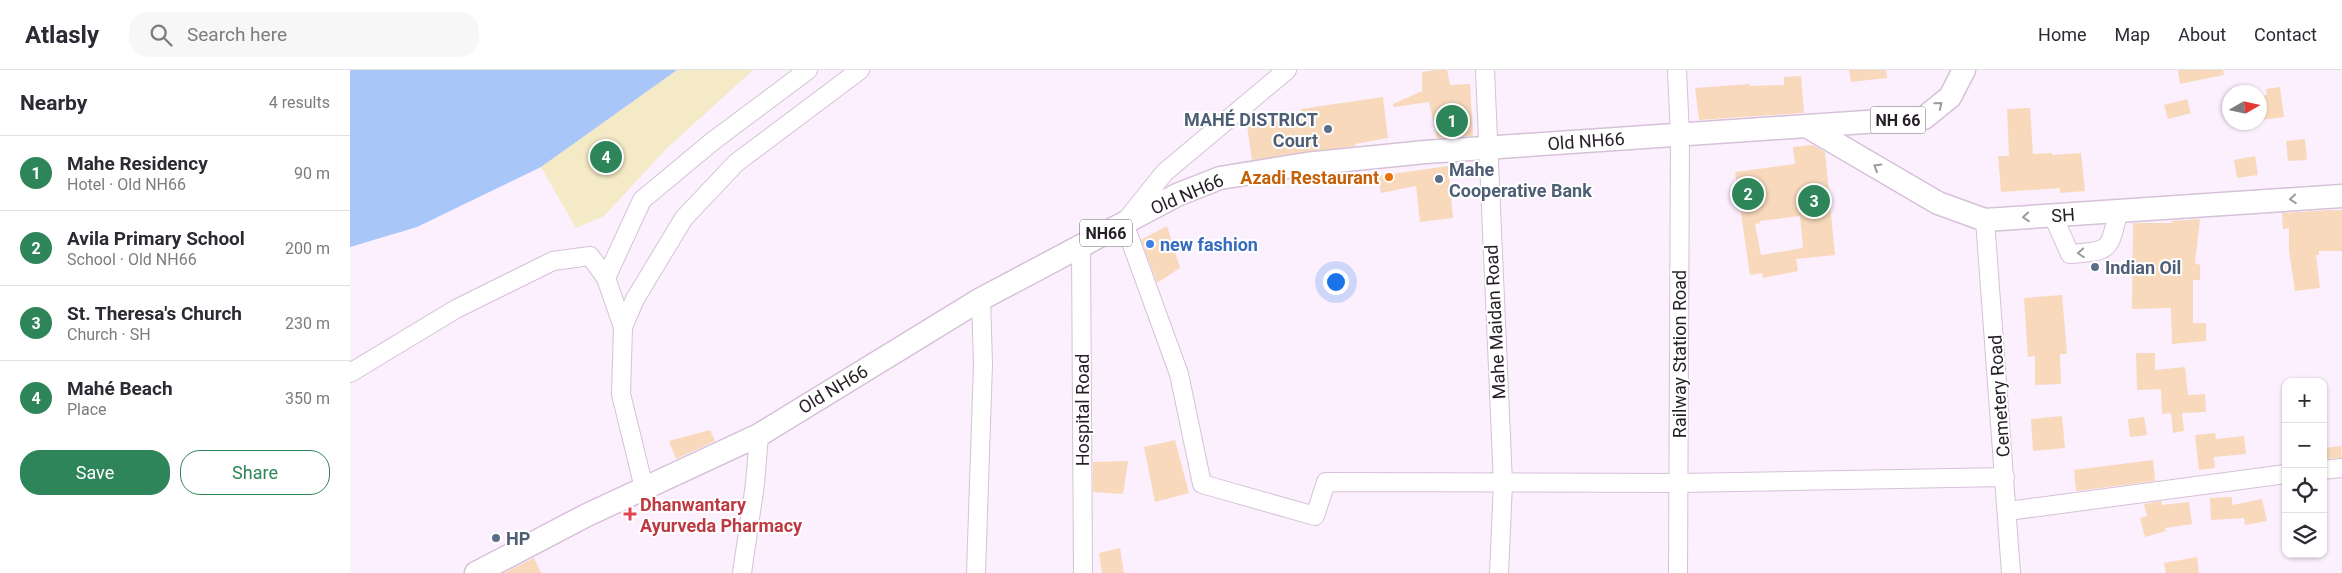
<!DOCTYPE html>
<html lang="en">
<head>
<meta charset="utf-8">
<style>
  body { margin:0; font-family:Roboto,sans-serif; background:#f7f7f7; color:#2b2b33 }
  .controls { position:absolute; right:15px; bottom:15px; display:grid; overflow:hidden; border-radius:10px; box-shadow:0 1px 4px #0004 }
  .controls button { width:45px; height:45px; display:grid; place-items:center; padding:0; border:0; border-bottom:1px solid #e1e1e2; background:#fff; color:#2b2b33; font:25px sans-serif }
  .compass { position:absolute; left:1872px; top:15px; width:45px; height:45px; border-radius:50%; background:#fff; box-shadow:0 1px 4px #0004; rotate:81deg }
  .you { position:absolute; left:985px; top:211px; width:18px; height:18px; margin:-12px; border:4px solid #fff; border-radius:50%; background:#1a73e8; box-shadow:0 0 0 8px #1a73e833 }
  .badge { display:grid; place-items:center; width:32px; height:32px; border-radius:50%; background:#2e8559; color:#fff; font-size:16px; font-weight:700 }
  .pin { position:absolute; translate:-50% -50%; border:2px solid #fff; box-shadow:0 1px 5px #0006 }
  .list { margin:0; padding:0; list-style:none }
  h2 { display:flex; justify-content:space-between; align-items:center; height:65px; margin:0; padding:0 20px; font-size:21px }
  h2 small { font-size:16px; font-weight:400; color:#7c7c81 }
  .list li { display:grid; grid-template-columns:32px 1fr auto; gap:15px; align-items:center; box-sizing:border-box; height:75px; padding:0 20px; border-top:1px solid #e1e1e2 }
  .list b { display:block; font-size:19px; white-space:nowrap }
  .list p { margin:0; font-size:16px; white-space:nowrap; color:#7c7c81 }
  .list em { font-size:16px; font-style:normal; color:#7c7c81 }
  .actions { display:flex; gap:10px; padding:15px 20px }
  .actions a { flex:1; padding:11px 0; border:1px solid #2e8559; border-radius:20px; text-align:center; font-size:18px; color:#2e8559 }
  .actions .main { background:#2e8559; color:#fff }
  .icon { flex:none; width:28px; height:28px; fill:none; stroke:currentColor; stroke-width:2; stroke-linecap:round; stroke-linejoin:round }
  .map { position:relative; flex:none; width:1992px; height:503px; overflow:hidden }
  header { display:flex; align-items:center; gap:30px; box-sizing:border-box; height:70px; padding:0 25px; background:#fff; border-bottom:1px solid #e1e1e2 }
  header strong { font-size:24px }
  nav { display:flex; gap:28px; margin-inline-start:auto; font-size:18px }
  .search { width:350px; height:45px; background:#f7f7f7; display:flex; align-items:center; gap:12px; box-sizing:border-box; padding:0 18px; border-radius:20px; color:#7c7c81; font-size:19px }
  main { display:flex }
  aside { flex:1; background:#fff }
  .map>svg:first-child { display:block }
</style>
</head>
<body>
<header>
<strong>Atlasly</strong>
<div class="search"><svg class="icon" aria-label="search" viewBox="0 0 24 24"><circle cx="10" cy="10" r="6"/><path d="M15 15l6 6"/></svg>Search here</div>
<nav><a>Home</a><a>Map</a><a>About</a><a>Contact</a></nav>
</header>
<main>
<aside>
<h2>Nearby<small>4 results</small></h2>
<ul class="list">
<li><span class="badge">1</span><div><b>Mahe Residency</b><p>Hotel · Old NH66</p></div><em>90 m</em></li>
<li><span class="badge">2</span><div><b>Avila Primary School</b><p>School · Old NH66</p></div><em>200 m</em></li>
<li><span class="badge">3</span><div><b>St. Theresa's Church</b><p>Church · SH</p></div><em>230 m</em></li>
<li><span class="badge">4</span><div><b>Mahé Beach</b><p>Place</p></div><em>350 m</em></li>
</ul>
<div class="actions"><a class="main">Save</a><a>Share</a></div>
</aside>
<div class="map">
<svg width="1992" height="503" viewBox="0 0 1992 503">
  <rect width="100%" height="100%" fill="#fceffe"/>
  <!-- sand -->
  <path fill="#f4eac5" d="M327,0H403L317,78L254,146L226,158L191,97Z"/>
  <!-- water -->
  <path fill="#a8c6f8" d="M0,0H327L191,97L67,157L0,177Z"/>
  <!-- building -->
  <g fill="#f8d9bc" fill-rule="evenodd">
    <path d="M1086,0H1097L1100,15L1120,14L1123,66L1087,68L1079,32L1044,37L1043,34L1072,21V2Z"/>
    <path d="M1499,0H1536L1537,8L1501,12Z"/>
    <path d="M1828,0H1873L1874,5L1830,14Z"/>
    <path d="M1451,6L1454,43L1349,50L1345,18L1400,14V16L1434,15V7Z"/>
    <path d="M1930,17L1934,47L1910,50V26L1917,25L1916,19Z"/>
    <path d="M1033,27L1038,68L1005,74L1006,76L902,90L897,55L952,48L951,39Z"/>
    <path d="M1837,29L1841,43L1818,49L1814,35Z"/>
    <path d="M1680,38L1683,84L1702,83V85L1731,83L1735,121L1710,123V118L1651,122L1648,86H1659L1657,39Z"/>
    <path d="M1955,69L1957,90L1938,91L1936,71Z"/>
    <path d="M1463,75L1475,82L1485,185L1446,189L1448,201L1413,208L1412,203L1400,205L1385,102L1445,94L1443,77ZM1450,146L1453,178L1411,185L1405,154L1410,153V151Z"/>
    <path d="M1905,86L1908,105L1887,108L1884,90Z"/>
    <path d="M1098,96L1103,148L1070,152L1066,116L1031,123L1028,106Z"/>
    <path d="M1981,140H1992V181H1969V185H1966L1970,218L1945,221L1939,181V158L1933,159L1932,143Z"/>
    <path d="M1850,149L1845,193L1850,195V210H1843V253H1856V271L1822,274L1821,238L1782,239L1783,153H1822V151Z"/>
    <path d="M817,156L830,198L807,213L791,170Z"/>
    <path d="M1712,225L1717,284H1710L1711,314L1685,315V286L1678,287L1674,228Z"/>
    <path d="M1786,283H1805V300L1835,297L1838,325L1855,324L1856,342L1832,343L1834,361L1823,363L1821,343L1812,344L1811,319L1787,320Z"/>
    <path d="M1712,346L1715,378L1683,381L1681,349Z"/>
    <path d="M1794,347L1797,365L1780,367L1778,349Z"/>
    <path d="M360,360L365,371L326,389L319,371Z"/>
    <path d="M1865,363L1866,369L1894,366L1896,384L1864,387L1865,398L1849,400L1845,365Z"/>
    <path d="M825,370L839,423L805,432L794,377Z"/>
    <path d="M1991,376L1992,388L1973,389V378Z"/>
    <path d="M1803,390L1805,411L1726,421L1724,400Z"/>
    <path d="M778,391L773,424L743,422V392Z"/>
    <path d="M1882,427V435L1912,429L1917,451L1895,455L1894,448L1861,450L1860,428Z"/>
    <path d="M1811,431L1812,435L1839,432L1842,454L1815,458L1816,461L1795,467L1790,448L1797,446L1794,434Z"/>
    <path d="M770,478L774,503H752L749,483Z"/>
    <path d="M1847,487L1849,503H1816L1814,493Z"/>
    <path d="M184,488L191,503H154Z"/>
  </g>
  <g fill="none" stroke-linecap="round" stroke-linejoin="round">
    <!-- minor casing -->
    <g stroke="#d6c1d8" stroke-width="20">
      <g id="minor">
        <path d="M937,0L815,102L774,153L829,304L852,414L965,446L976,412L1329,413L1655,407"/>
        <path d="M1135,0L1153,413L1149,503"/>
        <path d="M1327,0L1330,65L1328,503"/>
        <path d="M1703,146L1720,184C1763,181 1758,180 1769,141"/>
        <path d="M1635,150L1661,503"/>
        <path d="M731,176L733,503"/>
        <path d="M256,208L292,130L363,71L458,0"/>
        <path d="M0,303L106,239L203,191L240,186L256,208L273,257"/>
        <path d="M1973,400L1992,398"/>
        <path d="M294,418L271,324L273,257L285,229L334,148L386,93L510,0"/>
        <path d="M1658,441L1936,404"/>
        <path d="M392,503L405,414L409,365"/>
        <path d="M626,503L633,294L631,229"/>
      </g>
    </g>
    <!-- major casing -->
    <g stroke="#d6c1d8" stroke-width="25">
      <g id="major">
        <path d="M1458,57L1588,133L1635,150L1992,126"/>
        <path d="M126,503L237,445L409,365L631,229L827,125L870,108L956,94L1075,82L1574,48L1600,27L1614,0"/>
      </g>
    </g>
    <!-- minor -->
    <use href="#minor" stroke="#fff" stroke-width="18"/>
    <!-- major -->
    <use href="#major" stroke="#fff" stroke-width="22"/>
  </g>
  <!-- one-way arrows -->
  <defs><path id="oneway-chevron" d="M-2-3.5L2.5 0L-2 3.5" fill="none" stroke-width="1.6" stroke-linecap="round" stroke-linejoin="round" transform="scale(1.25)"/></defs>
  <g stroke="#9d9a9e">
    <use href="#oneway-chevron" transform="translate(1589 35) rotate(-39)"/>
    <use href="#oneway-chevron" transform="translate(1527 97) rotate(-150)"/>
    <use href="#oneway-chevron" transform="translate(1943 129) rotate(176)"/>
    <use href="#oneway-chevron" transform="translate(1676 147) rotate(176)"/>
    <use href="#oneway-chevron" transform="translate(1731 183) rotate(176)"/>
  </g>
  <!-- markers -->
  <g fill="#5c6f8a" stroke="#fff" stroke-width="2">
    <circle cx="978" cy="59" r="5"/>
    <circle cx="1089" cy="109" r="5"/>
    <circle cx="1745" cy="197" r="5"/>
    <circle cx="146" cy="468" r="5"/>
  </g>
  <circle fill="#e8710a" stroke="#fff" stroke-width="2" cx="1039" cy="107" r="5"/>
  <circle fill="#3f7fe0" stroke="#fff" stroke-width="2" cx="800" cy="174" r="5"/>
  <path fill="#e0444e" stroke="#fff" stroke-width="2" d="M277.5 436.5h5v5h5v5h-5v5h-5v-5h-5v-5h5z"/>
  <g text-anchor="middle" dominant-baseline="central" stroke-width="4" stroke-linejoin="round" paint-order="stroke">
    <!-- shield labels -->
    <g fill="#fff" stroke="#676268" stroke-width="1">
      <rect x="1520.5" y="36.5" width="55" height="27" rx="4"/>
      <rect x="730" y="149.5" width="52" height="27" rx="4"/>
    </g>
    <g font-size="16" font-weight="bold" fill="#261e27">
      <text x="1548" y="50">NH 66</text>
      <text x="756" y="163">NH66</text>
    </g>
    <!-- service labels -->
    <g font-size="18" font-weight="bold" fill="#4e5e75" stroke="#fff" text-anchor="start">
      <text x="968" y="49" text-anchor="end">MAHÉ DISTRICT<tspan x="968" dy="21">Court</tspan></text>
      <text x="1099" y="99">Mahe<tspan x="1099" dy="21">Cooperative Bank</tspan></text>
      <text x="1755" y="197">Indian Oil</text>
      <text x="156" y="468">HP</text>
    </g>
    <!-- street labels -->
    <g font-size="18" fill="#261e27" stroke="#fff">
      <text transform="translate(1236 71) rotate(-4)">Old NH66</text>
      <text transform="translate(837 124) rotate(-23)">Old NH66</text>
      <text transform="translate(1713 145) rotate(-4)">SH</text>
      <text transform="translate(1145 252) rotate(-93)">Mahe Maidan Road</text>
      <text transform="translate(1329 284) rotate(-90)">Railway Station Road</text>
      <text transform="translate(483 319) rotate(-31)">Old NH66</text>
      <text transform="translate(1649 326) rotate(-94)">Cemetery Road</text>
      <text transform="translate(732 340) rotate(-90)">Hospital Road</text>
    </g>
    <!-- food labels -->
    <g font-size="18" font-weight="bold" fill="#c56008" stroke="#fff" text-anchor="end">
      <text x="1029" y="107">Azadi Restaurant</text>
    </g>
    <!-- shop labels -->
    <g font-size="18" font-weight="bold" fill="#366cbe" stroke="#fff" text-anchor="start">
      <text x="810" y="174">new fashion</text>
    </g>
    <!-- health labels -->
    <g font-size="18" font-weight="bold" fill="#be3a42" stroke="#fff" text-anchor="start">
      <text x="290" y="434">Dhanwantary<tspan x="290" dy="21">Ayurveda Pharmacy</tspan></text>
    </g>
  </g>
</svg>
<div class="controls">
<button>+</button>
<button>−</button>
<button><svg class="icon" aria-label="locate" viewBox="0 0 24 24"><circle cx="12" cy="12" r="6"/><path d="M12 2v4M12 18v4M2 12h4M18 12h4"/></svg></button>
<button><svg class="icon" aria-label="layers" viewBox="0 0 24 24"><path d="M12 4l9 5-9 5-9-5zM3 14l9 5 9-5"/></svg></button>
</div>
<svg class="compass" viewBox="-18 -18 36 36"><path d="M0-13l5 13h-10z" fill="#e53935"/><path d="M0 13l5-13h-10z" fill="#7c7c81"/></svg>
<div class="you"></div>
<div class="pin badge" style="left:1102px;top:51px">1</div>
<div class="pin badge" style="left:1398px;top:124px">2</div>
<div class="pin badge" style="left:1464px;top:131px">3</div>
<div class="pin badge" style="left:256px;top:87px">4</div>
</div>
</main>
</body>
</html>
